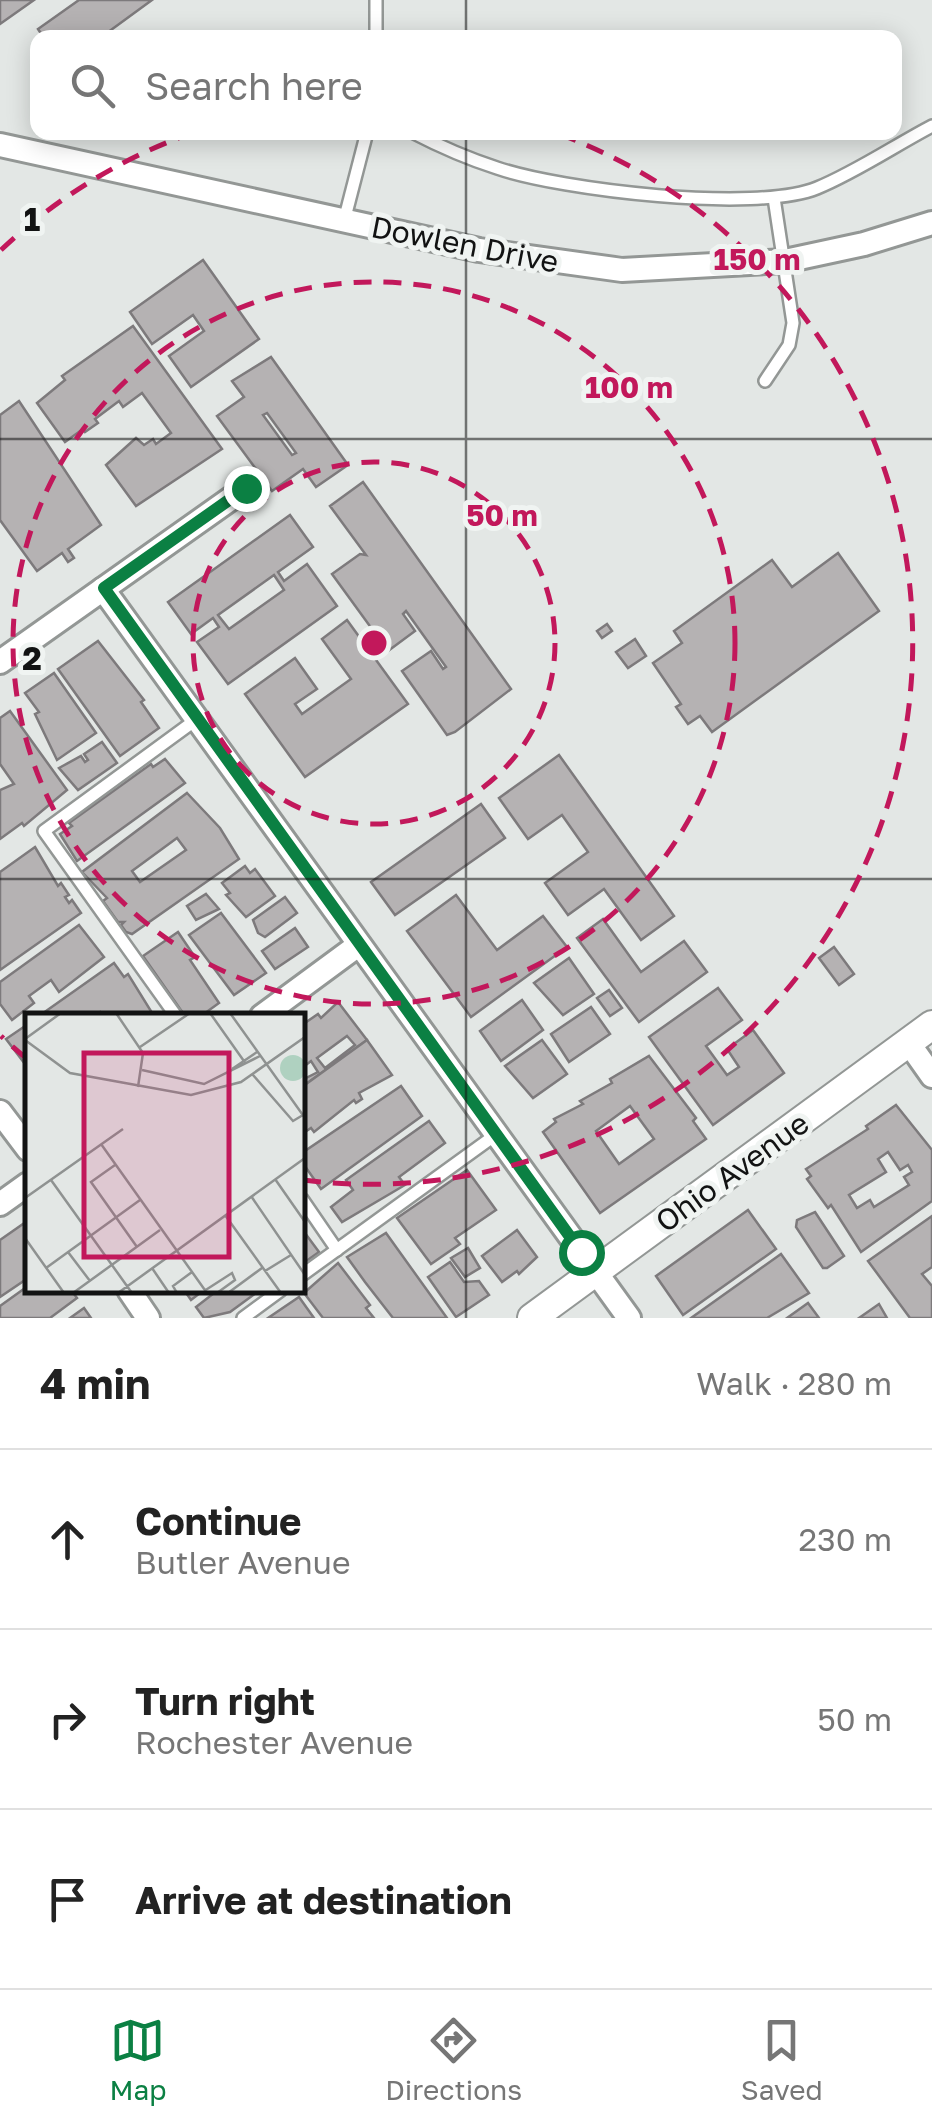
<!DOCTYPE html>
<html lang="en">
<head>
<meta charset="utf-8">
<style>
  body { margin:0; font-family:"Golos Text",sans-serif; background:#f6f6f6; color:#222 }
  .stop { position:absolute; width:30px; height:30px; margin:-22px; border:8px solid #0b8043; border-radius:50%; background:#fff }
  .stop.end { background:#0b8043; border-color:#fff; box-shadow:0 2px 10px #0008 }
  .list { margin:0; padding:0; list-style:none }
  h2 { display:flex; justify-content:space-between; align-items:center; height:130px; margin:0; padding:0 40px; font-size:42px }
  h2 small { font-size:32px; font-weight:400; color:#767676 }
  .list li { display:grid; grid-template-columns:65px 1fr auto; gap:30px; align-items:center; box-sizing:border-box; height:180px; padding:0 40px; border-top:2px solid #e0e0e0 }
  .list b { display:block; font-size:38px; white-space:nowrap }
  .list p { margin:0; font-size:32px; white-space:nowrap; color:#767676 }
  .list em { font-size:32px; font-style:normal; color:#767676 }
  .icon { flex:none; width:55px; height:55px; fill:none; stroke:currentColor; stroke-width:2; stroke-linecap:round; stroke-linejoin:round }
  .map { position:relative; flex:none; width:932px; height:1318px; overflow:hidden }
  .search { position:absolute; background:#fff; box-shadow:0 5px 25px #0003; left:30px; right:30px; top:30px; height:110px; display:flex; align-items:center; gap:25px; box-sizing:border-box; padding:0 35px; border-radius:20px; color:#767676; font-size:38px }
  .sheet { height:670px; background:#fff }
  nav { display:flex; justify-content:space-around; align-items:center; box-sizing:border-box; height:140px; border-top:2px solid #e0e0e0; background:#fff; font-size:28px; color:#767676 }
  nav a { display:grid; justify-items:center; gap:5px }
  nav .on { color:#0b8043 }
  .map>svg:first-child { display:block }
</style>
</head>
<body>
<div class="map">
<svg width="932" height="1318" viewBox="0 0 932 1318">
  <rect width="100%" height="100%" fill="#e3e7e5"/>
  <!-- building -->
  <g fill="#b5b2b3" stroke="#7d7a7c" stroke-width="2.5" fill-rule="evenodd">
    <path d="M0,0H34L0,24Z"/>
    <path d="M79,0H152L100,38H44L38,29Z"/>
    <path d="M203,260L259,339L191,387L169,356L204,331L193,315L152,344L130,312Z"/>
    <path d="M133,326L222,449L136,506L106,465L136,438L144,445L153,439L156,444L171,433L142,393L123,407L119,401L95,419L98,423L85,432L83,429L65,442L37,403L65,380L62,376Z"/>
    <path d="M271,357L348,465L316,487L303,469L272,491L217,416L244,397L232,381ZM267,413L296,453L292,455L263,415Z"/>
    <path d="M19,401L101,525L68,549L74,558L68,562L62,553L37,571L0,520V415Z"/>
    <path d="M363,482L511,689L455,732L447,735L402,671L431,651L443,669L446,667L406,611L403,614L415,631L388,651L332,574L360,554L366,555L330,506Z"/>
    <path d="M290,515L313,547L278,572L284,581L307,564L337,606L228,684L197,642L219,627L213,618L191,634L168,602ZM274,575L284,590L229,629L218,615Z"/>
    <path d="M838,553L879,611L712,732L700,716L688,724L676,707L681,704L653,663L682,643L674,631L772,560L792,587Z"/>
    <path d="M347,620L408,704L305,777L245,694L295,658L317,689L295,704L302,714L351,679L322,639Z"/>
    <path d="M607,624L612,631L602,638L597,631Z"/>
    <path d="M635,639L646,656L628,668L616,652Z"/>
    <path d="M98,641L144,700L141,702L159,728L120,756L58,669Z"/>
    <path d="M54,673L96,733L57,760L35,714L39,712L25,693Z"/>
    <path d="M10,711L67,790L24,826L22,823L0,839V790L14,784L0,764V718Z"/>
    <path d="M102,742L117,763L78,790L59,768L81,756L85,762L88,760L84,754Z"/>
    <path d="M559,755L674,916L641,940L604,889L568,915L545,883L588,852L562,815L528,839L499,798Z"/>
    <path d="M165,759L185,783L77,861L60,834L72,826L69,823L151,764L153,767Z"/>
    <path d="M187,793L220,828L239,859L132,934L126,932L121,925L124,922H118L103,901L107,898L82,872ZM177,838L186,850L140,882L132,871Z"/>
    <path d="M481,804L505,838L395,915L371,882Z"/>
    <path d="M35,847L58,886L61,883L69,895L65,897L69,903L72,900L81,913L0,970V872Z"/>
    <path d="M245,866L250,873L255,869L275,896L246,917L226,895L230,893L222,883Z"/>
    <path d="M206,894L219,909L196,920L187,906Z"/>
    <path d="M456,895L497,950L543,916L567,947L471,1017L407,931Z"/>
    <path d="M285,897L297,913L265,937L258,933L253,920Z"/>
    <path d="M221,913L266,973L234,995L189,935Z"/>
    <path d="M603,919L641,972L684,941L707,972L639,1022L577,938Z"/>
    <path d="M79,925L104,957L59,992L51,980L29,996L34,1003L12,1020L0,1004V982Z"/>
    <path d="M295,928L308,947L275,969L262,951Z"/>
    <path d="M178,932L195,957L190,960L219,1003L201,1016H185L143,956Z"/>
    <path d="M834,947L854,974L839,985L819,958Z"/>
    <path d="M569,958L594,994L563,1015L534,983Z"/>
    <path d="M114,963L124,977L128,974L154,1016H102L100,1012L94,1016H39Z"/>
    <path d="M718,988L742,1020L706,1046L727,1075L739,1067L727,1049L753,1030L784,1073L713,1125L649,1037Z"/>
    <path d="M609,990L622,1008L610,1016L597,998Z"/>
    <path d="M522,1000L543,1030L501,1061L480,1031Z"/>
    <path d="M338,1002L367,1040L302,1087V1080L318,1072L311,1061L302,1068V1025L318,1014L321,1018ZM347,1036L355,1045L325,1068L317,1058Z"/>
    <path d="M591,1007L610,1034L569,1062L551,1034Z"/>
    <path d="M28,1024V1068L6,1039Z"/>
    <path d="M367,1040L392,1075L359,1093L362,1099L356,1103L354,1100L314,1132L311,1128L302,1134V1087Z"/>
    <path d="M542,1040L567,1074L533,1098L505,1066Z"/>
    <path d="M649,1056L696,1118L693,1121L706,1139L600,1213L543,1132L556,1122L554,1119L583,1104L580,1101L612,1083L610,1079ZM630,1106L654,1139L619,1164L596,1131Z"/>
    <path d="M401,1086L422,1116L321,1189L302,1162V1153Z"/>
    <path d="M896,1105L932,1150V1201L861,1252L831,1205L828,1208L807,1179L811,1176L806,1169L868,1129L866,1126ZM888,1152L900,1170L908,1165L912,1172L904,1177L909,1185L874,1207L870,1200L857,1208L849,1195L886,1172L878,1159Z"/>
    <path d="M429,1121L445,1143L399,1177L405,1185L342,1222L331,1207L353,1190L346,1180Z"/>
    <path d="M467,1170L496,1210L455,1238L460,1244L431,1264L397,1218Z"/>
    <path d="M748,1210L776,1249L683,1315L656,1276Z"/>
    <path d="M815,1212L844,1256L827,1268H823L796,1227L797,1220Z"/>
    <path d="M932,1216V1267L922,1274L932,1286V1318H910L868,1261Z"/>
    <path d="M23,1224L28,1230V1278L0,1297V1240Z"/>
    <path d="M302,1229L319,1252L302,1264Z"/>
    <path d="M517,1230L537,1257L519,1274L517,1271L502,1282L482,1256Z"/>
    <path d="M386,1233L447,1318H393L365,1282L347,1257Z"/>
    <path d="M468,1248L480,1268L465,1277L451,1258Z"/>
    <path d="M781,1254L809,1293L767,1318H691Z"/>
    <path d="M450,1262L464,1282L479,1281L489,1295L456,1317L428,1277Z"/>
    <path d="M338,1263L370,1305L366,1308L374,1318H323L304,1293Z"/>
    <path d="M28,1286V1290H71L77,1298L50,1318H0V1306Z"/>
    <path d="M184,1290H204L191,1300Z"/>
    <path d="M218,1290H260L230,1312L204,1318L196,1307Z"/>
    <path d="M299,1297L314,1318H268Z"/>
    <path d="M808,1303L819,1318H787Z"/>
    <path d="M879,1304L887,1318H859Z"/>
    <path d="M84,1308L91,1318H70Z"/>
  </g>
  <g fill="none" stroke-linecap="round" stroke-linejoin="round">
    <!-- service casing -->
    <g stroke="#939795" stroke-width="16">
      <g id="service">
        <path d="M376,0V38"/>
        <path d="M412,132C439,146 469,159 497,168C561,190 756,213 817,188C856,172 894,146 932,126"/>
        <path d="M344,221L367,132"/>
        <path d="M765,381L789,345L793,323L774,198"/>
        <path d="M176,1016L44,831L197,719"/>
        <path d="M302,1199L337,1250"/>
        <path d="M302,1275L494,1136"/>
        <path d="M243,1318L281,1290"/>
      </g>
    </g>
    <!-- minor casing -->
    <g stroke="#939795" stroke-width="28">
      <g id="minor">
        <path d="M0,145L479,250L622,270L785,261L864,244L932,223"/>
        <path d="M103,589L629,1318"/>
        <path d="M0,662L246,488"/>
        <path d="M262,1016L357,946"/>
        <path d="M908,1042L932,1076"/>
        <path d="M0,1112L28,1149"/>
        <path d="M0,1204L28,1184"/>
        <path d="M129,1290L148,1318"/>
      </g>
    </g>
    <!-- tertiary casing -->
    <g stroke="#939795" stroke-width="32">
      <path id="tertiary" d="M532,1318L932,1025"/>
    </g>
    <!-- service -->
    <use href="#service" stroke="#fff" stroke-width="11"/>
    <!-- minor -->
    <use href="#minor" stroke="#fff" stroke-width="22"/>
    <!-- tertiary -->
    <use href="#tertiary" stroke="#fff" stroke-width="28"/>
  </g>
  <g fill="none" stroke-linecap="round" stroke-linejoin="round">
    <!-- route -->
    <path stroke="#0b8043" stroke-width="12" d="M246,488L104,588L581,1252"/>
  </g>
  <!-- grid -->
  <path fill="none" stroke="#121313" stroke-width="2.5" stroke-opacity="0.55" d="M466,0V38M466,132V1318M0,439H932M0,879H932"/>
  <!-- distance rings -->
  <g fill="none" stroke="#c2185b" stroke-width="5" stroke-dasharray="18 12">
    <circle cx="374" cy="643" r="181"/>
    <circle cx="374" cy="643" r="361"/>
    <path d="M26 1058A542 542 0 0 1 1 1036M1 250A542 542 0 0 1 189 134M559 134A542 542 0 0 1 303 1180"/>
  </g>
  <g text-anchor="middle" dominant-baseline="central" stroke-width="10" stroke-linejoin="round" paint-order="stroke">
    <!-- street labels -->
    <g font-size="30" fill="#121313" stroke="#f0f4f2">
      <text transform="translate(465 244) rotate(11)">Dowlen Drive</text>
      <text transform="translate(732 1172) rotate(-36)">Ohio Avenue</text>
    </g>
  </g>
  <!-- overview -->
  <g transform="translate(25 1013)">
    <rect width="280" height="280" fill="#e3e7e5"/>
    <path d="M255 55a13 13 0 1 1 26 0a13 13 0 1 1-26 0Z" fill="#afd1c0"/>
    <path fill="none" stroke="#8f9291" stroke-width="2.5" d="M91,0L118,40L113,74M185,0L221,51M205,0L280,105M0,26L36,0M0,27L45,60L166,82L216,69L280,24M115,34L165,0M207,56L232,39M117,57L179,71L235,43M228,62L268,108L278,102M76,131L182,280M90,152L66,169L112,234M250,166L280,209M26,167L107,280M226,183L280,262M0,185L98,116M200,202L256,280M0,225L39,280M43,239L65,268M21,255L115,187M127,255L144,280M240,258L266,242M48,280L135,217M93,280L280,145M152,280L148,273L167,259M176,280L207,260L210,267L192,280M203,280L237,255"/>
    <path fill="#c2185b" fill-opacity="0.15" stroke="#c2185b" stroke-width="5" d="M59,40H204V244H59Z"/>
    <rect width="280" height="280" fill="none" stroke="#121313" stroke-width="5"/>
  </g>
  <g font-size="32" text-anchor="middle" font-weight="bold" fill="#121313" stroke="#f0f4f2" stroke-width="10" stroke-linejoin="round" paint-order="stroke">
    <text x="32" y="231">1</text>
    <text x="32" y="670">2</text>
  </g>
  <circle cx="374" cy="643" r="15" fill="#c2185b" stroke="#f0f4f2" stroke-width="5"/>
  <g font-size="30" text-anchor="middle" font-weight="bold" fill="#c2185b" stroke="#f0f4f2" stroke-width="10" stroke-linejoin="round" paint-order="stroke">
    <text x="757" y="270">150 m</text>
    <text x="629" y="398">100 m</text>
    <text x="502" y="526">50 m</text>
  </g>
</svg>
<div class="stop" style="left:581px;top:1252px"></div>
<div class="stop end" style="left:246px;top:488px"></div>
<div class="search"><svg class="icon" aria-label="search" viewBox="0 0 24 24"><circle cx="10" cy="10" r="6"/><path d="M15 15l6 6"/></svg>Search here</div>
</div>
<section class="sheet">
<h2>4 min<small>Walk · 280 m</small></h2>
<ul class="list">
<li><svg class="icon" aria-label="ahead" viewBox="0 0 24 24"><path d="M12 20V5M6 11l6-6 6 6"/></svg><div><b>Continue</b><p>Butler Avenue</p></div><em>230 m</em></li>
<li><svg class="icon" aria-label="right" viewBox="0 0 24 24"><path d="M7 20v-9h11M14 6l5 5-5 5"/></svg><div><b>Turn right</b><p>Rochester Avenue</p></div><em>50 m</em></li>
<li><svg class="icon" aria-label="arrive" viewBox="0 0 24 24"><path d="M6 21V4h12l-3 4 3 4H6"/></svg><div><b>Arrive at destination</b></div></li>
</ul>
</section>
<nav>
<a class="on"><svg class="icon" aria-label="map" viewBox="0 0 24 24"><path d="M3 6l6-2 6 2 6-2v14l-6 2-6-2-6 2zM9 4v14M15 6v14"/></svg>Map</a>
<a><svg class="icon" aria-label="directions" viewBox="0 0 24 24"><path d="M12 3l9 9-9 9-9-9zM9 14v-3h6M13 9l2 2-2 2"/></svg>Directions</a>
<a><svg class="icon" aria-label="saved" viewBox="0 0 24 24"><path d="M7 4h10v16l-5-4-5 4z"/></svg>Saved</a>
</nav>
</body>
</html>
